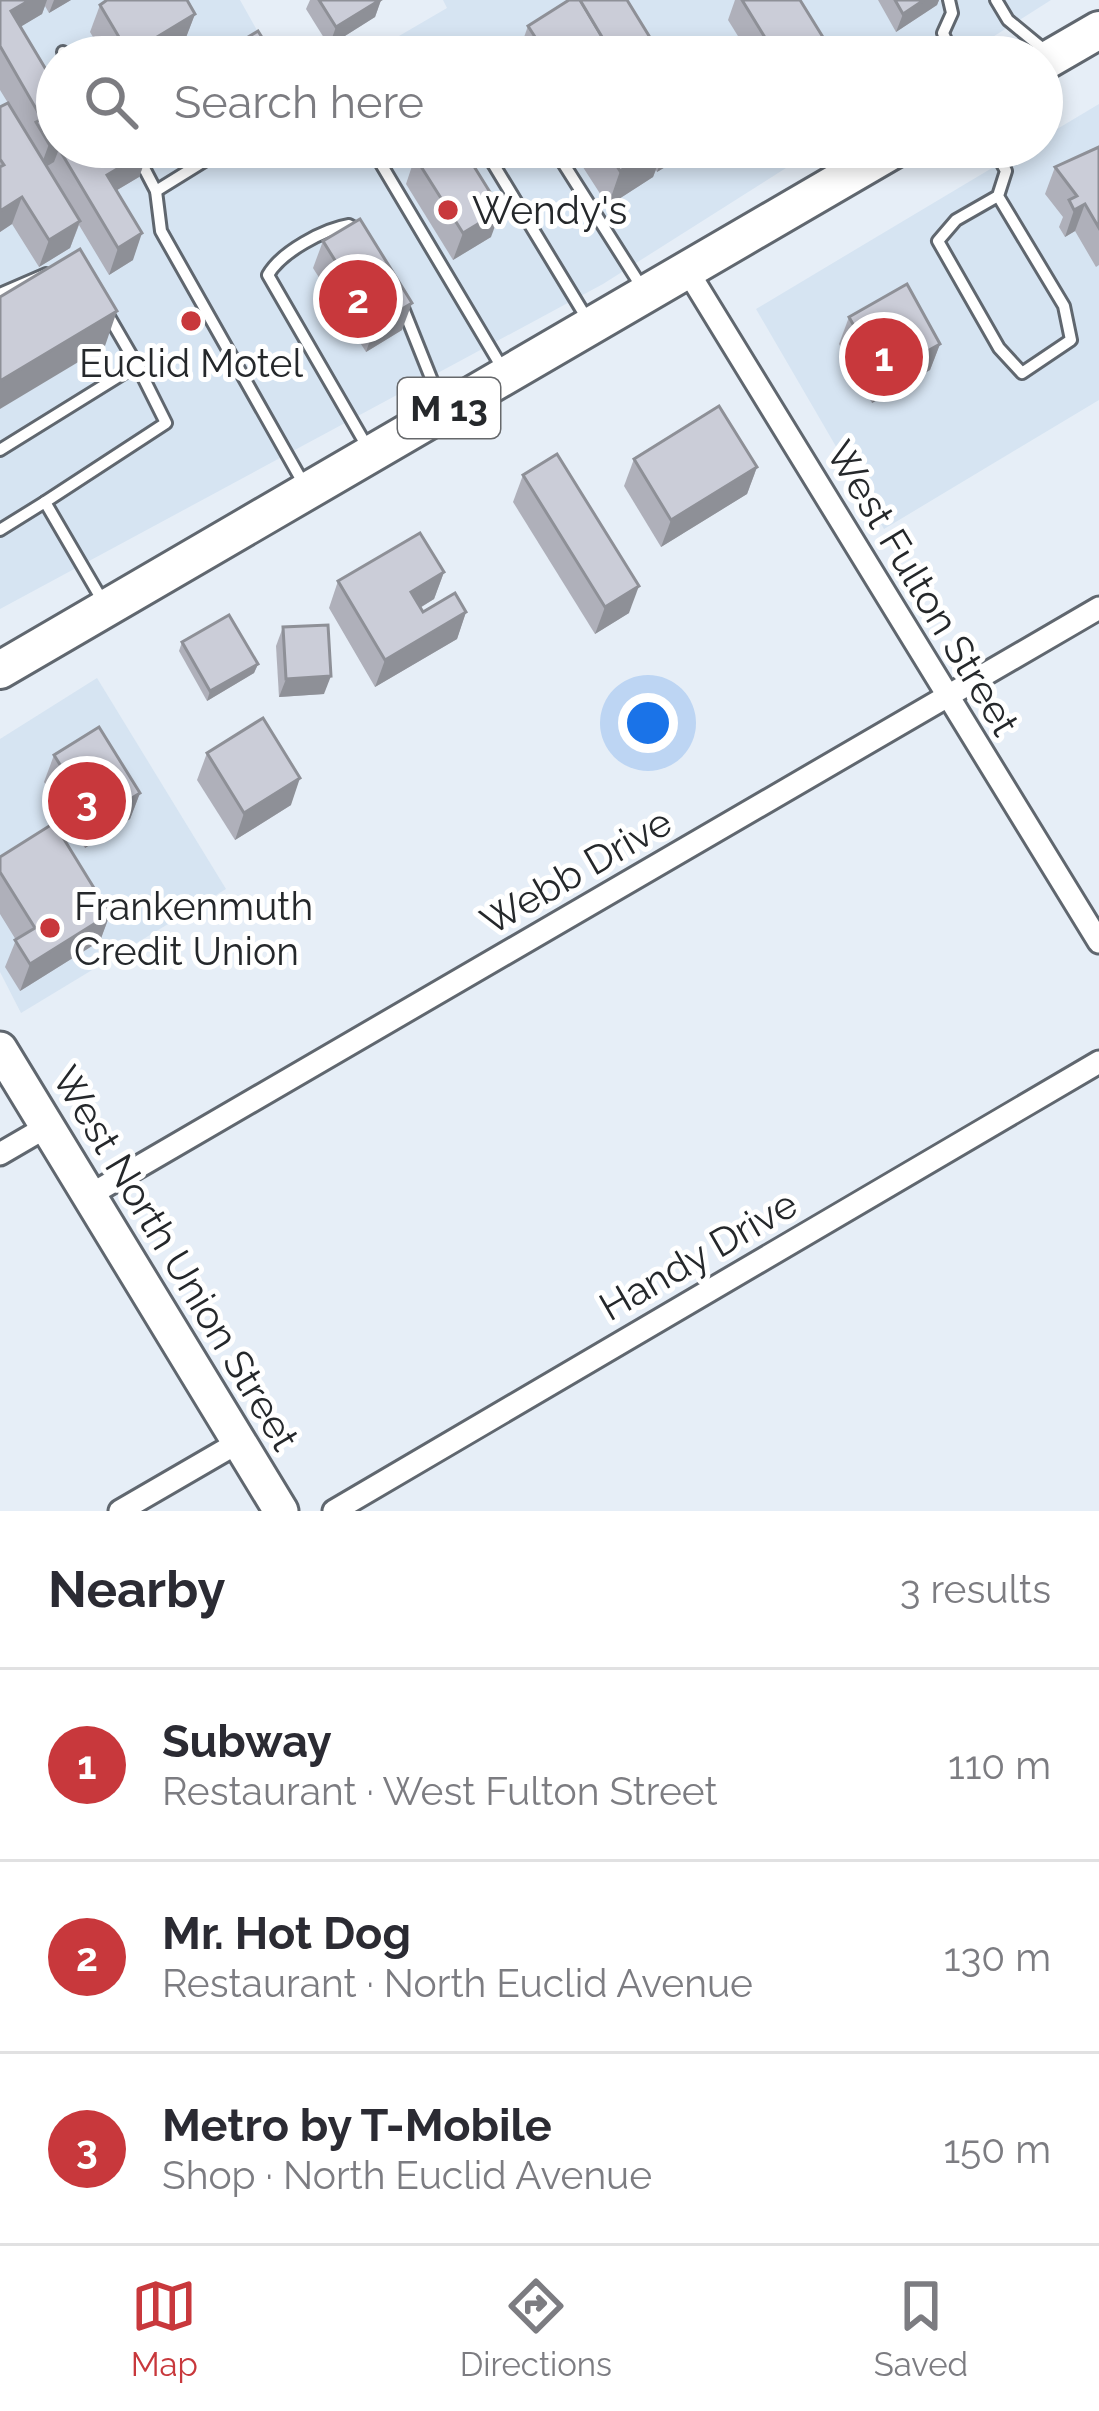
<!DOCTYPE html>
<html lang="en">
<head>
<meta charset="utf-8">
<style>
  body { margin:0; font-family:Raleway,sans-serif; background:#f2f2f3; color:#2b2b33 }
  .you { position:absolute; left:648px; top:723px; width:42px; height:42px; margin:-30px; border:9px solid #fff; border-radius:50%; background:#1a73e8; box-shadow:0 0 0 18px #1a73e833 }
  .badge { display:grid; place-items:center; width:78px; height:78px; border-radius:50%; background:#c8383c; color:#fff; font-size:39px; font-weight:700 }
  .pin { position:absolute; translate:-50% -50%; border:6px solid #fff; box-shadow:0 3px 12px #0006 }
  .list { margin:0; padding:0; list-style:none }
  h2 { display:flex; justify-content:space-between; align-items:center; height:156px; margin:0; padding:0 48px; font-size:51px }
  h2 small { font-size:39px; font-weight:400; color:#7c7c81 }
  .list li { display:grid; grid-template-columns:78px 1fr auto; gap:36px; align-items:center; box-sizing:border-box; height:192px; padding:0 48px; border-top:3px solid #e1e1e2 }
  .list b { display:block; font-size:45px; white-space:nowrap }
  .list p { margin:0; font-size:39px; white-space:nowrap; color:#7c7c81 }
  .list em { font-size:39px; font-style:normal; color:#7c7c81 }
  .icon { flex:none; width:66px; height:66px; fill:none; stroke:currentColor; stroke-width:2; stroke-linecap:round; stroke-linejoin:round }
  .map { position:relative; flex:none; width:1099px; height:1511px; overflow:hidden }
  .search { position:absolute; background:#fff; box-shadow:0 6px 18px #0003; left:36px; right:36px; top:36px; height:132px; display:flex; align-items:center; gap:30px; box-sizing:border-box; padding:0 42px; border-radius:66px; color:#7c7c81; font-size:45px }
  .sheet { height:732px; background:#fff }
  nav { display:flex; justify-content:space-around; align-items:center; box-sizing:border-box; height:168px; border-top:3px solid #e1e1e2; background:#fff; font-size:33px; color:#7c7c81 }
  nav a { display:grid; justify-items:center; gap:6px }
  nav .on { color:#c8383c }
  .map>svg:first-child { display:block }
</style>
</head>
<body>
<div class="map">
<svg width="1099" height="1511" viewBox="0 0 1099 1511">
  <rect width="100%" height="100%" fill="#e6eef7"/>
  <!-- built -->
  <g fill="#d6e4f2">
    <path d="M0,0H240L272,57H57V147H819L603,284L0,609Z"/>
    <path d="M443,0H1051L961,57H363L447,8Z"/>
    <path d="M1099,104V400L884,529L756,309L1027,147H1042V138Z"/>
    <path d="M97,678L226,889L21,1013L0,972V739Z"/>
  </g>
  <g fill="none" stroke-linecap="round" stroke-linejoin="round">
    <!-- lane casing -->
    <g stroke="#60676f" stroke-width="16">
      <g id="lane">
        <path d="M949,0L952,13L943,33L953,57"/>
        <path d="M996,0L1008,20L1048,53"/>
        <path d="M63,52L65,57"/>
        <path d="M133,147L156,191L161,231L306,488"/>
        <path d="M371,147L504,371"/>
        <path d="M483,147L589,322"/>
        <path d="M553,147L641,286"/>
        <path d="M993,147L1006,171L998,196L956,220L938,241L999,348L1022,373L1071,340L1064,306L998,196"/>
        <path d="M156,191L227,147"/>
        <path d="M358,230L349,225C324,229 281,252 268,275L369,450"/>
        <path d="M0,294L46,274"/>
        <path d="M401,303L443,408"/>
        <path d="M108,315L137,365"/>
        <path d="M0,450L137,365L166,423L45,502"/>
        <path d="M0,530L45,502L105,605"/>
      </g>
    </g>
    <!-- street casing -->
    <g stroke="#60676f" stroke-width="27">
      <g id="street">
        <path d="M687,270L1099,942"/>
        <path d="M0,1154L48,1126"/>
        <path d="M90,1195L1099,608"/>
        <path d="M120,1511L239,1442"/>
        <path d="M334,1511L1099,1062"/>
      </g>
    </g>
    <!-- secondary casing -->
    <g stroke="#60676f" stroke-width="39">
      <path id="secondary" d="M0,1049L281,1511"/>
    </g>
    <!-- primary casing -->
    <g stroke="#60676f" stroke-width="42">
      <g id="primary">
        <path d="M1042,63L1099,30"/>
        <path d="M0,670L898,147"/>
      </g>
    </g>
    <!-- lane -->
    <use href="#lane" stroke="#fff" stroke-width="10"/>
    <!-- street -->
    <use href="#street" stroke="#fff" stroke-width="21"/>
    <!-- secondary -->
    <use href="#secondary" stroke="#fff" stroke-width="33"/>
    <!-- primary -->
    <use href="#primary" stroke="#fff" stroke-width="36"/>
  </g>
  <!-- wall -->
  <g fill="#afb0ba">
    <path d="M0,0H71L49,13L45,6L42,14L21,26L57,147L149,150L139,177L117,190L133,260L109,275L79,225L70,248L39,267L12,224L0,232V107L8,103L0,90Z"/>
    <path d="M310,0H381L375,17L329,46L306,9Z"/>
    <path d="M567,0H627L662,57H517L528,26Z"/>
    <path d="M735,0H800L833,57H751L728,20Z"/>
    <path d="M878,0H939L937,5L896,32Z"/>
    <path d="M100,5L195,14L185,40L158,57H105L90,32Z"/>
    <path d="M570,147H694L693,150L657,172L656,170L653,177L608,206Z"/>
    <path d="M1099,147V265L1096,267L1075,231L1065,237L1059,227L1063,217L1045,194L1055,167Z"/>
    <path d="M415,157L491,237L453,260L406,184Z"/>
    <path d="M323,241L402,330L366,352L313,268Z"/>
    <path d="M849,317L940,344L930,370L872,403L839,344Z"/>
    <path d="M634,459L757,467L747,494L661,547L624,486Z"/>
    <path d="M523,475L629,613L595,634L513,502Z"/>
    <path d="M444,572L434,599L420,608L423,612H466L457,639L375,687L329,608L338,581Z"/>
    <path d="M283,627L324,694L279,697L276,646Z"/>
    <path d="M182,642L258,664L254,673L207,701L179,651Z"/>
    <path d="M207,753L291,805L235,840L197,780Z"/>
    <path d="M54,755L140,793L130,819L85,848L44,782Z"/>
    <path d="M0,857L110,914L100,941L20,991L5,967L16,940L0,914Z"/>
  </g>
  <!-- shaded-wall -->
  <g fill="#8e9097">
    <path d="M30,0H47L42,14L2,38L11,11Z"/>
    <path d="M54,0H71L49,13Z"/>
    <path d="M381,0L375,17L329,46L336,27Z"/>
    <path d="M924,0H939L937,5L896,32L903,14Z"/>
    <path d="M195,14L185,40L158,57H127L129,54Z"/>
    <path d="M57,139V147H72L59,149L54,162L39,171L49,144Z"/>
    <path d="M658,147H664L653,177L608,206L620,171Z"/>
    <path d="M666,147H694L693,150L657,172Z"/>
    <path d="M149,150L139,177L97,202L107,175Z"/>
    <path d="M22,197L12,224L0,232V211Z"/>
    <path d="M1085,204L1075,231L1065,237L1074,210Z"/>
    <path d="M501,210L491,237L453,260L463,233Z"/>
    <path d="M80,221L70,248L39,267L49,240Z"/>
    <path d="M142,233L133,260L109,275L118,248Z"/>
    <path d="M412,303L402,330L366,352L375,325Z"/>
    <path d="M117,311L105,346L0,409V381Z"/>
    <path d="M940,344L930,370L872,403L882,376Z"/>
    <path d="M757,467L747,494L661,547L671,520Z"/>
    <path d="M444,572L434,599L401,619L411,592Z"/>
    <path d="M639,586L629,613L595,634L605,607Z"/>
    <path d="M466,612L457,639L375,687L385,660Z"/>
    <path d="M258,664L254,673L207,701L210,691Z"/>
    <path d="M331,676L324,694L279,697L286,679Z"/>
    <path d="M300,778L291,805L235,840L244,813Z"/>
    <path d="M140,793L130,819L85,848L95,821Z"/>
    <path d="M110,914L100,941L20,991L30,964Z"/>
  </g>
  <!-- building -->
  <g fill="#cbcdd8" stroke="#8e9097" stroke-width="3">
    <path d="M0,0H30L11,11L57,88V139L49,144L36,122L42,119L0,46Z"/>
    <path d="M107,0H187L195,14L129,54L100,5Z"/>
    <path d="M319,0H380L336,27Z"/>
    <path d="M569,0H580L614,57H548L528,26Z"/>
    <path d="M580,0H627L662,57H614Z"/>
    <path d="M742,0H800L834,55L831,57H777Z"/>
    <path d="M895,0H924L903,14Z"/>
    <path d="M258,31L273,55L269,57H215Z"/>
    <path d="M8,103L80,221L49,240L22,197L0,211V167L4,165L0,159V107Z"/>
    <path d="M62,147H147L149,150L107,175L142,233L118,248L59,149Z"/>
    <path d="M431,147H462L501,210L463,233L415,157Z"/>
    <path d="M605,147H658L620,171Z"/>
    <path d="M1099,147V228L1085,204L1074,210L1069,200L1077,196L1055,167Z"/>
    <path d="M360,219L412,303L375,325L323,241Z"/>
    <path d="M80,249L117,311L0,381V297Z"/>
    <path d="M907,284L940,344L882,376L849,317Z"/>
    <path d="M719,406L757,467L671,520L634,459Z"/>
    <path d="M557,454L639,586L605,607L523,475Z"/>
    <path d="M420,533L444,572L411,592L423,612L455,593L466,612L385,660L338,581Z"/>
    <path d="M229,615L258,664L210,691L182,642Z"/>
    <path d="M328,625L331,676L286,679L283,627Z"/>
    <path d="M263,718L300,778L244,813L207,753Z"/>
    <path d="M99,727L140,793L95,821L54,755Z"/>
    <path d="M54,823L110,914L30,964L15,940L35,928L0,872V857Z"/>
  </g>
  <!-- markers -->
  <g fill="#c8383c" stroke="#fff" stroke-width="4.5">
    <circle cx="448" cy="210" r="12"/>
    <circle cx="191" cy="321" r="12"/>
    <circle cx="50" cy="928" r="12"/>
  </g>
  <g text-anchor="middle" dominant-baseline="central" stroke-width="10" stroke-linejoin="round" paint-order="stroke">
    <!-- shield labels -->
    <rect fill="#fff" stroke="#66686b" stroke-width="3" x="398" y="378" width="102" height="60" rx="9"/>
    <g font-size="36" font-weight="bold" fill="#25282b">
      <text x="449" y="408">M 13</text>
    </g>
    <!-- poi labels -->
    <g font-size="39" fill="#25282b" stroke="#fff" text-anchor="start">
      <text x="472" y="210">Wendy's</text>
      <text x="191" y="363" text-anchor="middle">Euclid Motel</text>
      <text x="74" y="906">Frankenmuth<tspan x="74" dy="45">Credit Union</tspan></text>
    </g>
    <!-- street labels -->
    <g font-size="39" fill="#25282b" stroke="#fff">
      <text transform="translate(923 588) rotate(59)">West Fulton Street</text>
      <text transform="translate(576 871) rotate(-30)">Webb Drive</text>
      <text transform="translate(698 1255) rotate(-30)">Handy Drive</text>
      <text transform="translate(176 1258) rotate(59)">West North Union Street</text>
    </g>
  </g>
</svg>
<div class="you"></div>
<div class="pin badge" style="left:884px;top:357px">1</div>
<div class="pin badge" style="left:358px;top:299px">2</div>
<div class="pin badge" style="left:87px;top:801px">3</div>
<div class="search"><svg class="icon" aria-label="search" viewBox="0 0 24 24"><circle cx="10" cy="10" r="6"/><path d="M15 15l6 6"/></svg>Search here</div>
</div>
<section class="sheet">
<h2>Nearby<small>3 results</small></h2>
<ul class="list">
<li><span class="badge">1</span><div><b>Subway</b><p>Restaurant · West Fulton Street</p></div><em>110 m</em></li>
<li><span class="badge">2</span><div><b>Mr. Hot Dog</b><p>Restaurant · North Euclid Avenue</p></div><em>130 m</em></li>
<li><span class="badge">3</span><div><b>Metro by T-Mobile</b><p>Shop · North Euclid Avenue</p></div><em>150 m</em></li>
</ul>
</section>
<nav>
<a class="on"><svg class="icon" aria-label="map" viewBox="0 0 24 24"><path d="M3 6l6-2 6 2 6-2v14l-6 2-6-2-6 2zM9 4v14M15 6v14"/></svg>Map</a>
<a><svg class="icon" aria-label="directions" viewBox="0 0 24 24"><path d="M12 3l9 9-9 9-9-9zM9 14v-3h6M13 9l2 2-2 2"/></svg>Directions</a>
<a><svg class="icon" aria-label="saved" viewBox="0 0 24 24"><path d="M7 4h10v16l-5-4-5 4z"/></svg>Saved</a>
</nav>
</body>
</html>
